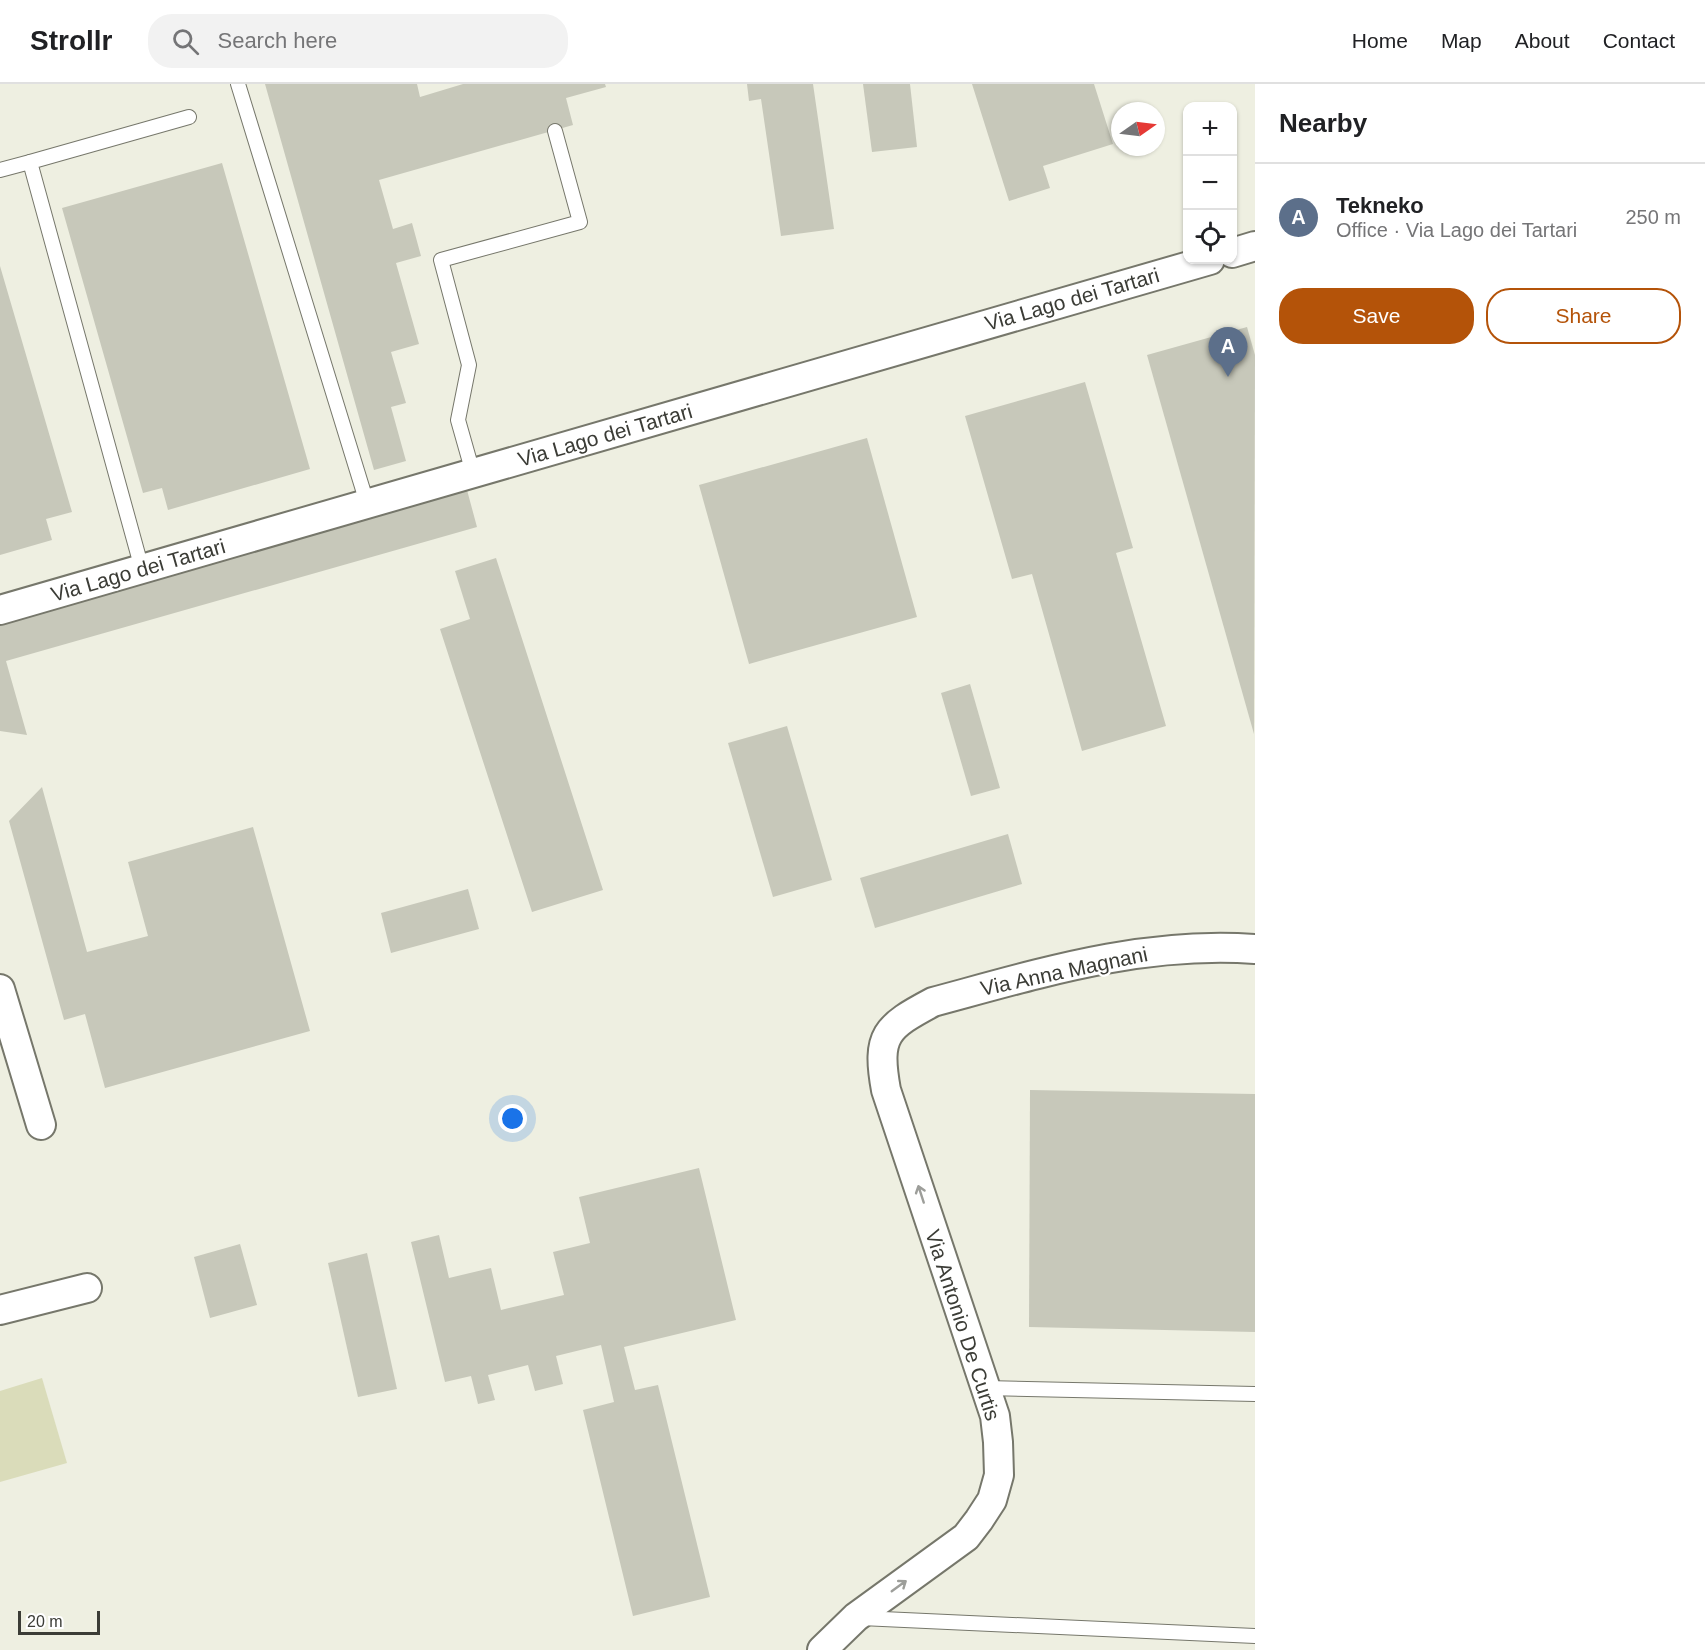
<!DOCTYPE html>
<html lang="en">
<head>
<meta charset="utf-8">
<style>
  body { margin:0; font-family:Helvetica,sans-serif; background:#f2f2f2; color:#202124 }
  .controls { position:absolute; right:18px; top:18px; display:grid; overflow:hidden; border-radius:12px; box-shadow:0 2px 4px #0004 }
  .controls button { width:54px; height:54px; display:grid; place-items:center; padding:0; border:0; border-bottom:2px solid #e0e0e0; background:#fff; color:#202124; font:30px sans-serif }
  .compass { position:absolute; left:1111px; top:18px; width:54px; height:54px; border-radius:50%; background:#fff; box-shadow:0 2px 4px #0004; rotate:76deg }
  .scale { position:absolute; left:18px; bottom:15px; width:82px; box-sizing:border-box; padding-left:6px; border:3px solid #3b3c36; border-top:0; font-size:16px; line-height:21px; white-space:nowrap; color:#3b3c36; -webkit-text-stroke:4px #fff; paint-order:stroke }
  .you { position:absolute; left:513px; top:1035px; width:21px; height:21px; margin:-15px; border:4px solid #fff; border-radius:50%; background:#1a73e8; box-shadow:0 0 0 9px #1a73e833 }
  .badge { display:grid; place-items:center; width:39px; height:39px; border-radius:50%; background:#b45309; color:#fff; font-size:20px; font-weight:700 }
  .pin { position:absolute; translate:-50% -50px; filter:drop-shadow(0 2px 3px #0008) }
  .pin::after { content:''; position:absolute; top:32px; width:21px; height:18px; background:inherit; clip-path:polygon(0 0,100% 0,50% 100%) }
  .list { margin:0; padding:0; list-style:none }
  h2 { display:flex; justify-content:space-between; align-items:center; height:78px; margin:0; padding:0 24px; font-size:26px }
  h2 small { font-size:20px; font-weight:400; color:#757577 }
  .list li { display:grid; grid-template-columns:39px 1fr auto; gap:18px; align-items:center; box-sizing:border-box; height:108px; padding:0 24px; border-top:2px solid #e0e0e0 }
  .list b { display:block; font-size:22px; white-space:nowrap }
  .list p { margin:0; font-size:20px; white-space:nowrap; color:#757577 }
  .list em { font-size:20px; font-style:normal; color:#757577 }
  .actions { display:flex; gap:12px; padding:18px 24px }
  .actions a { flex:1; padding:14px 0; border:2px solid #b45309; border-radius:24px; text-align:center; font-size:21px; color:#b45309 }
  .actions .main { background:#b45309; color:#fff }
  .icon { flex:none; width:33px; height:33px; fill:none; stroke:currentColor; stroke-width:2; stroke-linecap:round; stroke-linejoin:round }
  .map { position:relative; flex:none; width:1255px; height:1566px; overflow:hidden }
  header { display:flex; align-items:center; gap:36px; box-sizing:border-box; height:84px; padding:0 30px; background:#fff; border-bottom:2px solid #e0e0e0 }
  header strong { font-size:28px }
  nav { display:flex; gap:33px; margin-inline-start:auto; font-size:21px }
  .search { width:420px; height:54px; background:#f2f2f2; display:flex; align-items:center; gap:15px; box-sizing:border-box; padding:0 21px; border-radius:24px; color:#757577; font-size:22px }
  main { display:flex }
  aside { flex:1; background:#fff }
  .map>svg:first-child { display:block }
</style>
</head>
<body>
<header>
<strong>Strollr</strong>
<div class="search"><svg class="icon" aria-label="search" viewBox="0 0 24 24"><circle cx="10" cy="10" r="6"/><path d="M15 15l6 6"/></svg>Search here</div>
<nav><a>Home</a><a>Map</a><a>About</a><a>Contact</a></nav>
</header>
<main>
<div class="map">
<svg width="1255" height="1566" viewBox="0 0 1255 1566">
  <rect width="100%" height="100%" fill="#eeefe1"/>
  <!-- green -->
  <path fill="#dadcba" d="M42,1294L67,1379L0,1398V1307Z"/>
  <!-- building -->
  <g fill="#c7c8ba">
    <path d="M265,0H417L420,13L463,0H605L606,3L566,14L573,41L379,96L393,145L412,139L421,172L396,179L419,260L391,268L406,319L391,323L406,377L374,386Z"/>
    <path d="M747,0H813L834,145L781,152L761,15L749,17Z"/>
    <path d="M863,0H910L917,63L872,68Z"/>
    <path d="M972,0H1094L1113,60L1043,82L1050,104L1009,117Z"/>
    <path d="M222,79L310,385L168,426L162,404L143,409L62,124Z"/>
    <path d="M0,182L72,428L46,435L52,456L0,471Z"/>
    <path d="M1247,243L1255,271L1254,650L1147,271Z"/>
    <path d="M1085,298L1133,464L1116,469L1166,642L1082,667L1032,490L1012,495L965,332Z"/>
    <path d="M867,354L917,533L749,580L699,401Z"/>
    <path d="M467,406L477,443L6,577L27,651L0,647V539Z"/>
    <path d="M496,474L603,806L532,828L440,545L470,535L455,487Z"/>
    <path d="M970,600L1000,704L971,712L941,609Z"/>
    <path d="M787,642L832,796L773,813L728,659Z"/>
    <path d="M42,703L87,868L148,852L128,778L253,743L310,947L105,1004L85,930L64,936L9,737Z"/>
    <path d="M1008,750L1022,800L875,844L860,794Z"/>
    <path d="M468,805L479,845L391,869L381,829Z"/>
    <path d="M1030,1006L1255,1010V1248L1029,1243Z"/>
    <path d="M699,1084L736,1236L624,1263L635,1306L658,1301L710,1513L633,1532L583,1326L614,1318L601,1261L556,1272L563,1300L535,1307L528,1281L488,1291L495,1316L478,1320L471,1292L445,1298L411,1158L439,1151L449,1194L491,1184L501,1226L564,1211L553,1168L590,1159L579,1113Z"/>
    <path d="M240,1160L257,1221L210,1234L194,1173Z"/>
    <path d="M367,1169L397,1305L358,1313L328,1179Z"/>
  </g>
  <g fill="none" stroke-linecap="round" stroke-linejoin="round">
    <!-- service casing -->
    <g stroke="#76776b" stroke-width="16">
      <g id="service">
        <path d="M238,0L367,419"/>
        <path d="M0,86L30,78"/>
        <path d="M473,389L458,336L469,281L441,176L580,138L555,47"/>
        <path d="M142,485L30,78L189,33"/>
        <path d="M985,1304L1255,1310"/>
        <path d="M861,1534L1255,1552"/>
      </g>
    </g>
    <!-- minor casing -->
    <g stroke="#76776b" stroke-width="32">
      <g id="minor">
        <path d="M1232,169L1255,162"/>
        <path d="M0,526L1210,176"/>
        <path d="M0,905L41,1041"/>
        <path d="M0,1226L87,1204"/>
        <path d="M822,1566L856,1533L966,1453L979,1436L992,1416L999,1391L998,1358L995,1332L886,1006C876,951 886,943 933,918C1041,889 1142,857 1255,865"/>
      </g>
    </g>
    <!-- service -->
    <use href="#service" stroke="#fff" stroke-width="14"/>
    <!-- minor -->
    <use href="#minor" stroke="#fff" stroke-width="28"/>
  </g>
  <!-- one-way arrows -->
  <defs><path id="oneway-shaft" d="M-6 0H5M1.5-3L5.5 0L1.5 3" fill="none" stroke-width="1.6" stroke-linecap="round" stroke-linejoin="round" transform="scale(1.5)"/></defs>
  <g stroke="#9d9e9a">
    <use href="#oneway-shaft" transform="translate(921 1110) rotate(-108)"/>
    <use href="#oneway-shaft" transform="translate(899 1502) rotate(-36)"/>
  </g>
  <g text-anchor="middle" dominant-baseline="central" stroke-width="4.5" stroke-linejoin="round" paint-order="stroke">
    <!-- street labels -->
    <g font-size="21" fill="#3b3c36" stroke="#fff">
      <text transform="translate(1072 215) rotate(-16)">Via Lago dei Tartari</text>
      <text transform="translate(605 351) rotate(-16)">Via Lago dei Tartari</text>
      <text transform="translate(138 486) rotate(-16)">Via Lago dei Tartari</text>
      <text transform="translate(1064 887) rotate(-12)">Via Anna Magnani</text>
      <text transform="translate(963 1241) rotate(72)">Via Antonio De Curtis</text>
    </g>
  </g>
</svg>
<div class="controls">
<button>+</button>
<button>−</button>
<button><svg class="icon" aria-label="locate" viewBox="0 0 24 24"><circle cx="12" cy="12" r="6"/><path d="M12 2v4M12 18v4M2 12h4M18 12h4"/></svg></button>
</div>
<svg class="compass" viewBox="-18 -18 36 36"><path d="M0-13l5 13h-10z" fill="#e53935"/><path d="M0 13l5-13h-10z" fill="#757577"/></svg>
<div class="scale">20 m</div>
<div class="you"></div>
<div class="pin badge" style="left:1228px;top:293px;background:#5c6f8a">A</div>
</div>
<aside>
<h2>Nearby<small></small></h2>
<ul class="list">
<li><span class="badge" style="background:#5c6f8a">A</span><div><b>Tekneko</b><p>Office · Via Lago dei Tartari</p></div><em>250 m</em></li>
</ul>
<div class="actions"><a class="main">Save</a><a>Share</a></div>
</aside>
</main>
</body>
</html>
